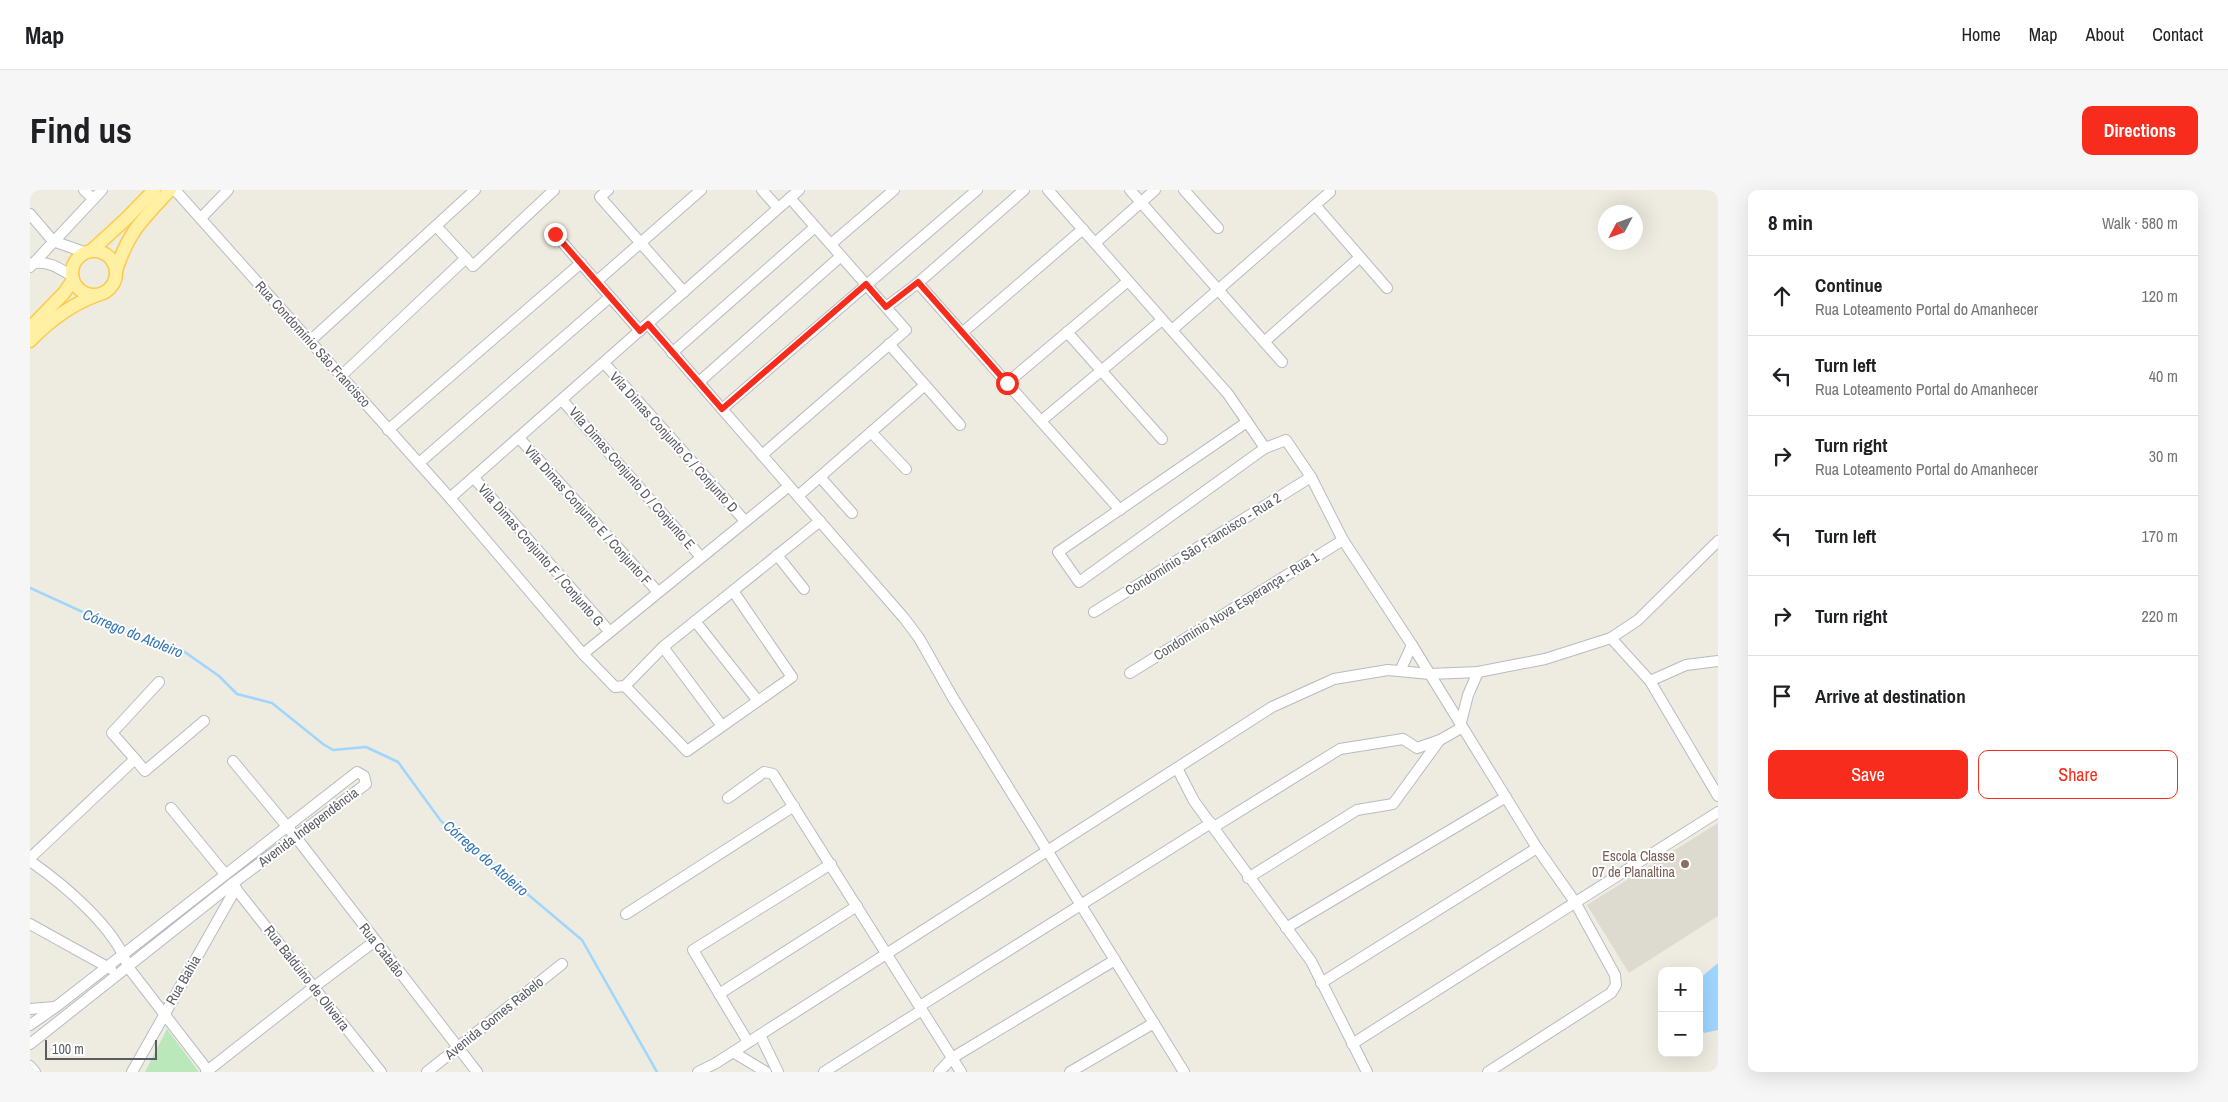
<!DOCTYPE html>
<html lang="en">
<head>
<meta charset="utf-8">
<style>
  body { margin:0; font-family:"Archivo Narrow",sans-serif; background:#f6f6f6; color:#202124 }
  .controls { position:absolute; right:15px; bottom:15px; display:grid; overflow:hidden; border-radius:10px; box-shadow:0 5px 20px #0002 }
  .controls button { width:45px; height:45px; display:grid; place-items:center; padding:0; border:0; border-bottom:1px solid #e0e0e0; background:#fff; color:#202124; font:25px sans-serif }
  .compass { position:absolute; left:1568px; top:15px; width:45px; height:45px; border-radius:50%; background:#fff; box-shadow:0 5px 20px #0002; rotate:229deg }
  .scale { position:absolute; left:15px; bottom:12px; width:112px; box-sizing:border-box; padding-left:5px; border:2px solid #595d63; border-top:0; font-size:14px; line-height:18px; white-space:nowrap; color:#595d63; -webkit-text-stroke:4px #fff; paint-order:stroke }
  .stop { position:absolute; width:15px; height:15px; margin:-11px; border:4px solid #f72c1c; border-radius:50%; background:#fff }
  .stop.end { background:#f72c1c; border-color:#fff; box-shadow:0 1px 5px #0008 }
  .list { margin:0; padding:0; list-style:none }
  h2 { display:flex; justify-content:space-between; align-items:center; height:65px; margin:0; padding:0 20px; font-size:21px }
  h2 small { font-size:16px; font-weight:400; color:#757577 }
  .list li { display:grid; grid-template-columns:32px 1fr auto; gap:15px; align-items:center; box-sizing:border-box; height:80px; padding:0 20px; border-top:1px solid #e0e0e0 }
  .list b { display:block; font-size:19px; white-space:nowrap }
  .list p { margin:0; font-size:16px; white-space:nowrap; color:#757577 }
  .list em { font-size:16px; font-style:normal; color:#757577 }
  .actions { display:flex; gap:10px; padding:15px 20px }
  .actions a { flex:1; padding:11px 0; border:1px solid #f72c1c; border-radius:10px; text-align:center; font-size:18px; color:#f72c1c }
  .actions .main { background:#f72c1c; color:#fff }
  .icon { flex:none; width:28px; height:28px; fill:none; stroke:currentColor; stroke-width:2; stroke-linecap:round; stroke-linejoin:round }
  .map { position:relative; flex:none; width:1688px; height:882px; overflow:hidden; border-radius:10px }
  header { display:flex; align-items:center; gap:30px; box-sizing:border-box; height:70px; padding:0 25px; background:#fff; border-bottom:1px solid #e0e0e0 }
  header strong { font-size:24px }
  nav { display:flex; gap:28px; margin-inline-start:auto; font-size:18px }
  .intro { display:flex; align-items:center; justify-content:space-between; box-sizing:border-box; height:120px; padding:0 30px }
  h1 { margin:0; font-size:35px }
  .button { padding:12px 22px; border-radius:10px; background:#f72c1c; color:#fff; font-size:18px; font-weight:700 }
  main { display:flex; gap:30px; padding:0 30px }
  aside { flex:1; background:#fff; border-radius:10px; box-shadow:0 5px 20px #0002 }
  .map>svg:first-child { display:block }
</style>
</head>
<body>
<header>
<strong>Map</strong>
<nav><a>Home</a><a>Map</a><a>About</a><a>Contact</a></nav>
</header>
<div class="intro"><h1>Find us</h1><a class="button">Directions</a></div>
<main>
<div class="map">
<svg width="1688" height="882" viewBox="0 0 1688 882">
  <rect width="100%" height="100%" fill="#eeebe0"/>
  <!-- education -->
  <path fill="#dddacf" d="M1688,633V726L1599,783L1557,715Z"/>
  <!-- green -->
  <path fill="#bae8ba" d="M137,839L169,882H115Z"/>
  <!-- water -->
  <path fill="#9fd6ff" d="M1688,773V840L1674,843L1669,838V789Z"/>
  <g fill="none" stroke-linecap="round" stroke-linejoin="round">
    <!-- stream -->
    <path stroke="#9fd6ff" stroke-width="2.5" d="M0,398L114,450L149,458L189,486L207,504L242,513L293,554L303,560L336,557L368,572L411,631L552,750L627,882"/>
    <!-- minor casing -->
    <g stroke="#b8bbc1" stroke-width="12">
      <g id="minor">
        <path d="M54,0L63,9"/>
        <path d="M145,0L420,308L553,464L585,497L595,496L633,457L790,331"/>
        <path d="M578,0L570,7L654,102"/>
        <path d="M732,0L748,18"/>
        <path d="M1018,0L1198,204L1235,258"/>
        <path d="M1100,0L1252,172"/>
        <path d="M1154,0L1188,38"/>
        <path d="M1285,15L1357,98"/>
        <path d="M0,24L23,51L54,62"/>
        <path d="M171,28L198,0"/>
        <path d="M406,36L443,76L524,0"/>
        <path d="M525,44L610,141"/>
        <path d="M1065,53L1125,0"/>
        <path d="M801,54L864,0"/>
        <path d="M3,73C19,71 29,78 42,86"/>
        <path d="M0,77L72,0"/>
        <path d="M567,91L671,0"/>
        <path d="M888,93L1090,320"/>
        <path d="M856,117L888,93L994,0"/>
        <path d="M618,134L874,428L889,448L923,508L1154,882"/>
        <path d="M1142,140L1300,2"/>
        <path d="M1037,142L1132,249"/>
        <path d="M932,143L1053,39"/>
        <path d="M280,151L445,0"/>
        <path d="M1234,152L1329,68"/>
        <path d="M859,154L930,235"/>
        <path d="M642,163L785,37"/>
        <path d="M574,173L715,331"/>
        <path d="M311,186L436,68"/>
        <path d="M669,192L811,66"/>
        <path d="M977,193L1098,91"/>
        <path d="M532,210L671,367"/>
        <path d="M692,219L947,0"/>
        <path d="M1011,231L1132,130"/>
        <path d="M1217,232L1028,362L1049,392L1235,258L1256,250L1281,287L1313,350L1382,455L1507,658L1545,712L1585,785L1586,795L1581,803L1458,882"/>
        <path d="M358,240L551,73"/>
        <path d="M841,242L876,279"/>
        <path d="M489,248L628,402"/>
        <path d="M732,265L876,140L760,8"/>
        <path d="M389,273L580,107"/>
        <path d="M790,287L822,323"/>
        <path d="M444,288L579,441"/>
        <path d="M768,306L895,195"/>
        <path d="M420,308L769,0"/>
        <path d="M747,365L774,399"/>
        <path d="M1064,422L1281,287"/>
        <path d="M665,431L728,511"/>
        <path d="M1581,448L1620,491L1688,606"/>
        <path d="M633,457L692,536"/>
        <path d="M553,464L759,296"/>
        <path d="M1370,481L1382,455"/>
        <path d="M1100,483L1313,350"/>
        <path d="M1620,491L1656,475L1688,471"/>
        <path d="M595,496L657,561L762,487L703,401"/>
        <path d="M1430,536L1438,505L1448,482"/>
        <path d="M105,569L115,581L174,531"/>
        <path d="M203,571L265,646L447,882"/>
        <path d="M1147,578L1164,611L1281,771L1337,882"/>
        <path d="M698,608L734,582L743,584L931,882"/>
        <path d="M141,618L195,684"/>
        <path d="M1184,637L1310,559L1373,549L1387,558L1410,550L1431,538"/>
        <path d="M0,668L105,569L82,543L129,492"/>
        <path d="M0,671C33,694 86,738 98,777L179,882"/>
        <path d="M1218,688L1327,620L1363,614L1409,551"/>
        <path d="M202,694L351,882"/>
        <path d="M596,724L764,616"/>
        <path d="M0,734L81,779"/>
        <path d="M1256,738L1476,607"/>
        <path d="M1291,793L1507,658"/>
        <path d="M689,804L827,716"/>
        <path d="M890,816L1181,633"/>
        <path d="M0,819L24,817"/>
        <path d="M0,835L27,816L327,582L334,586L336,594L202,694L0,854"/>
        <path d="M730,845L748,882"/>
        <path d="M718,852L663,760L801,674"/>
        <path d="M1322,854L1688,622"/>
        <path d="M703,862L736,882"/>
        <path d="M0,876L5,882"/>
        <path d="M102,882L206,698"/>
        <path d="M176,882L284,797L345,751"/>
        <path d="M397,882L532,774"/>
        <path d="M668,882L686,873L1242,517L1304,489L1358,480L1400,484L1448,482L1515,469L1581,448L1608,430L1688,351"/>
        <path d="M794,882L892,820"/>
        <path d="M909,882L922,868L1085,770"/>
        <path d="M1040,882L1124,833"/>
      </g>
    </g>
    <!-- major casing -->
    <g stroke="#fdca4a" stroke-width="15">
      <g id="major">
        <circle cx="64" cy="83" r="22"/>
        <path d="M61,61L97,28L124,0"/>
        <path d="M86,81C98,42 113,29 140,0"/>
        <path d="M0,138L34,103L43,90"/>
        <path d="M0,151C20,130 40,115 67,105"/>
      </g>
    </g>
    <!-- minor -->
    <use href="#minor" stroke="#fff" stroke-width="10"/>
    <!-- major -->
    <use href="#major" stroke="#fff0a4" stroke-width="12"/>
  </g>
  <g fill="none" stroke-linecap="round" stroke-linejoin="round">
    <!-- route -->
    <path stroke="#f72c1c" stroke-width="6" d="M525,44L610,141L618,134L692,219L836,94L856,117L888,92L977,193"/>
  </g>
  <!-- markers -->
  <circle fill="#8d6e63" stroke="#fff" stroke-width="2" cx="1655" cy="674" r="5"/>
  <g text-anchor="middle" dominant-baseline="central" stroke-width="4" stroke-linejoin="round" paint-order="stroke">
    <!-- street labels -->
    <g font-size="14" fill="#595d63" stroke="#fff">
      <text transform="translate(283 154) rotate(48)">Rua Condomínio São Francisco</text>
      <text transform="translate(644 252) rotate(48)">Vila Dimas Conjunto C / Conjunto D</text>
      <text transform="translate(602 288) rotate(49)">Vila Dimas Conjunto D / Conjunto E</text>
      <text transform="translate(558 325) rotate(48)">Vila Dimas Conjunto E / Conjunto F</text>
      <text transform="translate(1173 354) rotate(-32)">Condomínio São Francisco - Rua 2</text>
      <text transform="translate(511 365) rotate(49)">Vila Dimas Conjunto F / Conjunto G</text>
      <text transform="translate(1206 416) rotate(-32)">Condomínio Nova Esperança - Rua 1</text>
      <text transform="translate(278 637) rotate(-37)">Avenida Independência</text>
      <text transform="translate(352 760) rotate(52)">Rua Catalão</text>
      <text transform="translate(277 788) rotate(52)">Rua Balduíno de Oliveira</text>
      <text transform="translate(153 790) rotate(-60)">Rua Bahia</text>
      <text transform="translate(464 828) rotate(-39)">Avenida Gomes Rabelo</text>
    </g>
    <!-- education labels -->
    <g font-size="14" fill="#785e54" stroke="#fff" text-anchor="end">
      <text x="1645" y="666">Escola Classe<tspan x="1645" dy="16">07 de Planaltina</tspan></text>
    </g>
    <!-- water labels -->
    <g font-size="15" font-style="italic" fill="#3476b9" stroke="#fff">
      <text transform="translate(103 443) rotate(22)">Córrego do Atoleiro</text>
      <text transform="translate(456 668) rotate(41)">Córrego do Atoleiro</text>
    </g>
  </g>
</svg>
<div class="controls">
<button>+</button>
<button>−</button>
</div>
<svg class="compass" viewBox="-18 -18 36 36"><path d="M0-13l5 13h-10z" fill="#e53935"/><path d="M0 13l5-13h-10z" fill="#757577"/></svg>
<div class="scale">100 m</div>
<div class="stop" style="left:977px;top:193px"></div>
<div class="stop end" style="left:525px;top:44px"></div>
</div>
<aside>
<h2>8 min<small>Walk · 580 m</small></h2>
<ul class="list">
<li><svg class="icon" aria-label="ahead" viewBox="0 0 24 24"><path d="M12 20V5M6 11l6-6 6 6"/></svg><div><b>Continue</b><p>Rua Loteamento Portal do Amanhecer</p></div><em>120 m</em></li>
<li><svg class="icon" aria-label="left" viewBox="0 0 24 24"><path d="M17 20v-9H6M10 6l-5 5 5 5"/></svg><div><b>Turn left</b><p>Rua Loteamento Portal do Amanhecer</p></div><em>40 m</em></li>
<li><svg class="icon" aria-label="right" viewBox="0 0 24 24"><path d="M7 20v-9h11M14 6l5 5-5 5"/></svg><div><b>Turn right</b><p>Rua Loteamento Portal do Amanhecer</p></div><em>30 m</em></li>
<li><svg class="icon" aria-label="left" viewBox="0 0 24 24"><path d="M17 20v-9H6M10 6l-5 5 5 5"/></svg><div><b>Turn left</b></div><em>170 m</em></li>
<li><svg class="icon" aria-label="right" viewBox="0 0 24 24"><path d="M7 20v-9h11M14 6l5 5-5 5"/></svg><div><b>Turn right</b></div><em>220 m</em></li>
<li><svg class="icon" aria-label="arrive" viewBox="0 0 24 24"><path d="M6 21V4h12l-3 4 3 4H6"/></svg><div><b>Arrive at destination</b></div></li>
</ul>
<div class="actions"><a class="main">Save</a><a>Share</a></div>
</aside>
</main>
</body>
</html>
